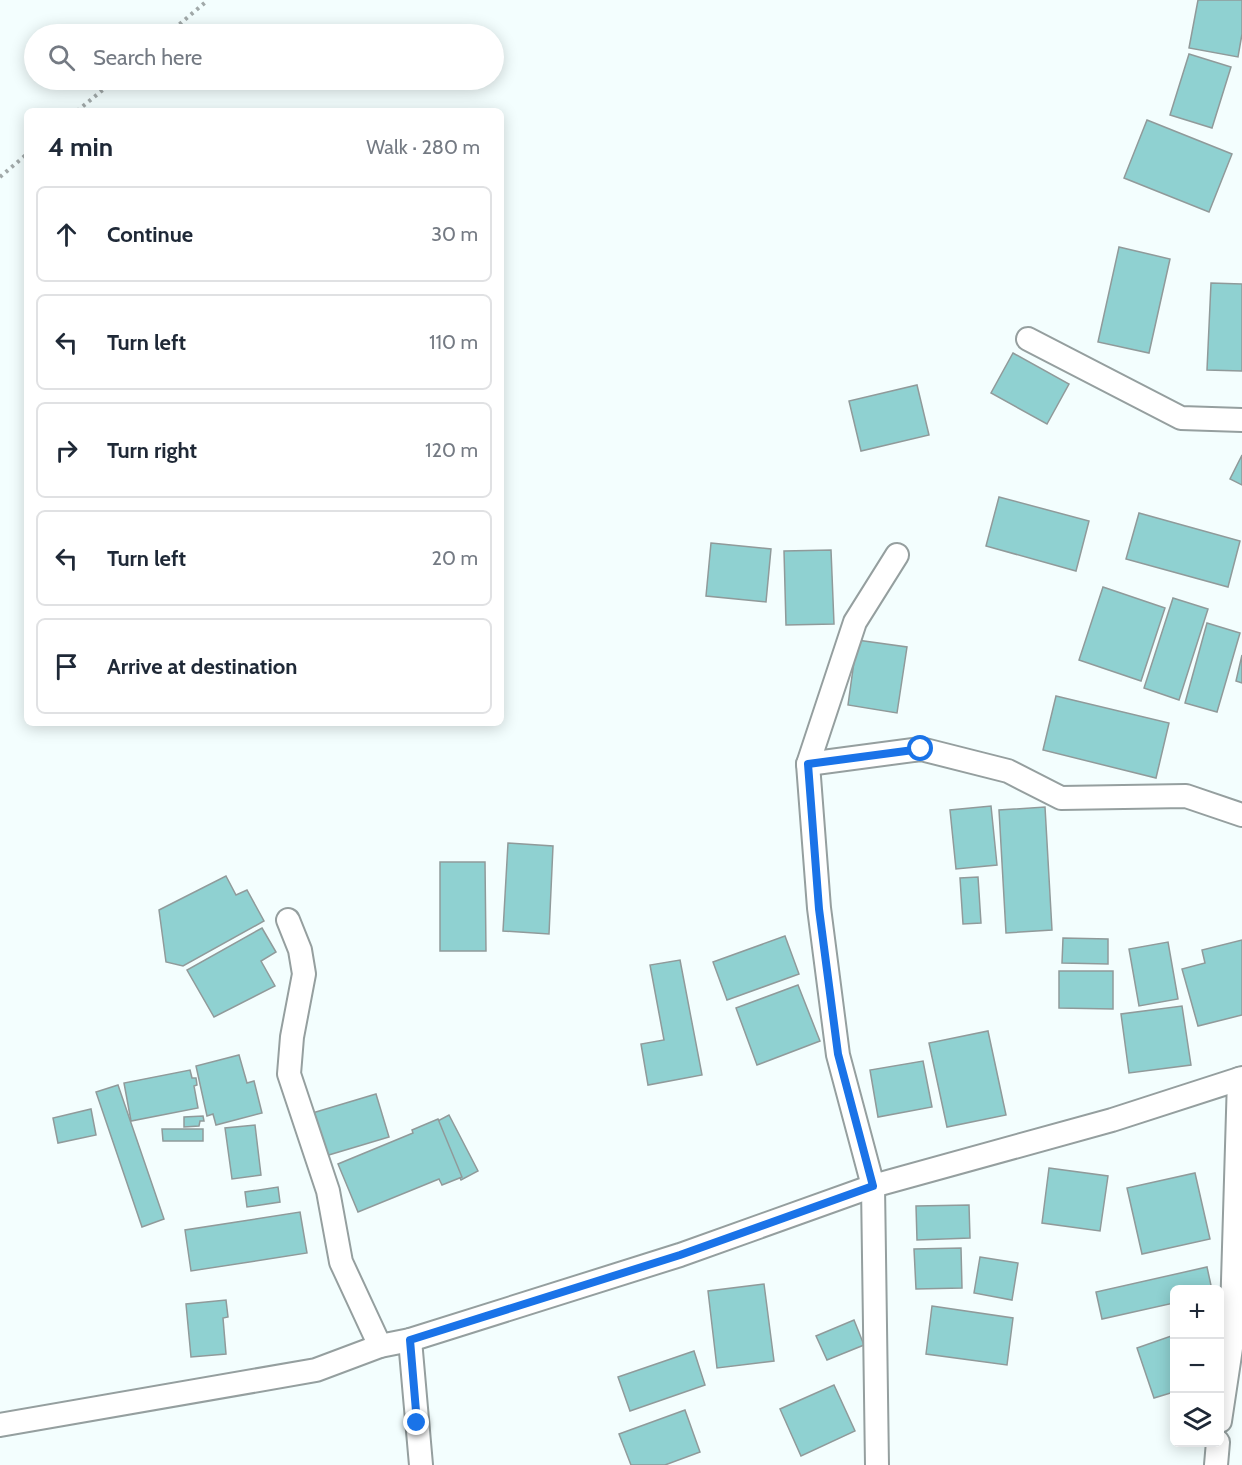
<!DOCTYPE html>
<html lang="en">
<head>
<meta charset="utf-8">
<style>
  body { margin:0; font-family:Cabin,sans-serif; background:#f6f6f7; color:#1f2937 }
  .controls { position:absolute; right:18px; bottom:18px; display:grid; overflow:hidden; border-radius:9px; box-shadow:0 3px 15px #0003 }
  .controls button { width:54px; height:54px; display:grid; place-items:center; padding:0; border:0; border-bottom:2px solid #e0e1e3; background:#fff; color:#1f2937; font:30px sans-serif }
  .stop { position:absolute; width:18px; height:18px; margin:-14px; border:4px solid #1a73e8; border-radius:50%; background:#fff }
  .stop.end { background:#1a73e8; border-color:#fff; box-shadow:0 2px 6px #0008 }
  .list { margin:0; padding:0; list-style:none }
  h2 { display:flex; justify-content:space-between; align-items:center; height:78px; margin:0; padding:0 24px; font-size:26px }
  h2 small { font-size:20px; font-weight:400; color:#747a83 }
  .list li { display:grid; grid-template-columns:39px 1fr auto; gap:18px; align-items:center; box-sizing:border-box; height:96px; margin:0 12px 12px; padding:0 12px; border:2px solid #e0e1e3; border-radius:9px }
  .list b { display:block; font-size:22px; white-space:nowrap }
  .list em { font-size:20px; font-style:normal; color:#747a83 }
  .icon { flex:none; width:33px; height:33px; fill:none; stroke:currentColor; stroke-width:2; stroke-linecap:round; stroke-linejoin:round }
  .map { position:relative; flex:none; width:1242px; height:1465px; overflow:hidden }
  .search { position:absolute; background:#fff; box-shadow:0 3px 15px #0003; left:24px; top:24px; width:480px; height:66px; display:flex; align-items:center; gap:15px; box-sizing:border-box; padding:0 21px; border-radius:33px; color:#747a83; font-size:22px }
  .panel { position:absolute; background:#fff; box-shadow:0 3px 15px #0003; left:24px; top:108px; width:480px; height:618px; border-radius:9px }
  .map>svg:first-child { display:block }
</style>
</head>
<body>
<div class="map">
<svg width="1242" height="1465" viewBox="0 0 1242 1465">
  <rect width="100%" height="100%" fill="#f3fefe"/>
  <!-- building -->
  <g fill="#8fd1d1" stroke="#909a9a" stroke-width="1.5">
    <path d="M1198,0H1242V34L1238,57L1189,48Z"/>
    <path d="M1189,54L1231,67L1212,128L1170,115Z"/>
    <path d="M1147,120L1232,154L1209,212L1124,178Z"/>
    <path d="M1119,247L1170,259L1149,353L1098,342Z"/>
    <path d="M1211,283L1242,284V371L1207,370Z"/>
    <path d="M1013,353L1069,384L1047,424L991,393Z"/>
    <path d="M917,385L929,435L861,451L849,401Z"/>
    <path d="M1242,455V485L1230,479Z"/>
    <path d="M999,497L1089,521L1076,571L986,546Z"/>
    <path d="M1139,513L1240,541L1228,587L1126,559Z"/>
    <path d="M711,543L771,549L766,602L706,596Z"/>
    <path d="M831,550L834,624L786,625L784,551Z"/>
    <path d="M1103,587L1165,608L1141,681L1079,660Z"/>
    <path d="M1173,598L1208,609L1179,700L1144,688Z"/>
    <path d="M1207,623L1240,633L1217,712L1185,703Z"/>
    <path d="M857,640L907,647L897,713L848,705Z"/>
    <path d="M1242,655V683L1236,681Z"/>
    <path d="M1056,696L1169,723L1156,778L1043,750Z"/>
    <path d="M991,806L997,865L956,869L950,810Z"/>
    <path d="M1045,807L1052,930L1006,933L999,810Z"/>
    <path d="M508,843L553,846L549,934L503,931Z"/>
    <path d="M440,862H485L486,951H440Z"/>
    <path d="M226,876L236,895L247,890L264,921L183,966L166,962L159,910Z"/>
    <path d="M978,877L981,923L963,924L960,878Z"/>
    <path d="M262,928L276,952L261,961L275,986L214,1017L187,970Z"/>
    <path d="M785,936L799,974L727,1000L713,962Z"/>
    <path d="M1063,938L1108,939V964L1062,963Z"/>
    <path d="M1242,940V1015L1198,1026L1182,969L1205,963L1202,950Z"/>
    <path d="M1168,942L1178,999L1139,1006L1129,949Z"/>
    <path d="M680,960L702,1075L648,1085L641,1044L664,1040L650,965Z"/>
    <path d="M1059,971H1113V1009L1059,1008Z"/>
    <path d="M798,985L820,1041L757,1065L736,1008Z"/>
    <path d="M1182,1006L1191,1065L1129,1073L1121,1014Z"/>
    <path d="M988,1031L1006,1115L947,1127L929,1043Z"/>
    <path d="M239,1055L247,1083L254,1081L262,1113L216,1125L213,1114L207,1116L196,1066Z"/>
    <path d="M923,1061L932,1107L878,1117L870,1070Z"/>
    <path d="M190,1070L192,1078H196L197,1085L194,1086L198,1108L131,1121L124,1083Z"/>
    <path d="M118,1085L164,1219L142,1227L96,1092Z"/>
    <path d="M376,1094L389,1137L322,1157L309,1114Z"/>
    <path d="M91,1109L96,1135L58,1143L53,1118Z"/>
    <path d="M449,1115L478,1171L461,1180L432,1124Z"/>
    <path d="M203,1116L204,1121H200L199,1126L184,1127V1117Z"/>
    <path d="M438,1119L462,1177L442,1185L439,1179L358,1212L338,1164L413,1133L412,1130Z"/>
    <path d="M255,1125L261,1175L232,1179L225,1128Z"/>
    <path d="M162,1129H203V1141H163Z"/>
    <path d="M1049,1168L1108,1176L1100,1231L1042,1223Z"/>
    <path d="M1195,1173L1210,1239L1142,1254L1127,1188Z"/>
    <path d="M278,1187L280,1202L247,1207L245,1192Z"/>
    <path d="M969,1205L970,1238L917,1240L916,1206Z"/>
    <path d="M300,1212L307,1253L191,1271L185,1230Z"/>
    <path d="M961,1248L962,1288L916,1289L914,1249Z"/>
    <path d="M980,1257L1018,1263L1012,1300L974,1293Z"/>
    <path d="M1207,1267L1212,1290H1174V1303L1102,1319L1096,1292Z"/>
    <path d="M764,1284L774,1361L717,1368L708,1291Z"/>
    <path d="M226,1300L228,1317L223,1318L226,1354L191,1357L186,1304Z"/>
    <path d="M932,1306L1013,1318L1007,1365L926,1354Z"/>
    <path d="M854,1320L864,1345L827,1360L816,1336Z"/>
    <path d="M1174,1335V1392L1154,1398L1137,1348Z"/>
    <path d="M694,1351L705,1385L630,1411L618,1377Z"/>
    <path d="M834,1385L855,1431L801,1456L780,1409Z"/>
    <path d="M685,1410L700,1452L665,1465H631L619,1434Z"/>
  </g>
  <g fill="none" stroke-linecap="round" stroke-linejoin="round">
    <!-- street casing -->
    <g stroke="#959f9f" stroke-width="26">
      <g id="street">
        <path d="M1028,339L1181,418L1242,420"/>
        <path d="M808,764L921,749L1008,771L1061,798L1186,796L1242,815"/>
        <path d="M288,920L300,950L304,974L292,1037L289,1074L328,1191L341,1262L380,1346"/>
        <path d="M410,1340L421,1465"/>
        <path d="M1220,1421L1231,1348L1239,1079"/>
        <path d="M0,1425L316,1370L380,1346L410,1340L680,1255L873,1186L1112,1120L1242,1078"/>
        <path d="M877,1465L873,1186L838,1055L819,908L808,764L855,622L897,555"/>
        <path d="M1216,1465L1218,1442"/>
      </g>
    </g>
    <!-- path -->
    <g stroke="#a1a9a9" stroke-width="4" stroke-dasharray="3 4.5" stroke-linecap="butt">
      <path d="M168,34L208,0"/>
      <path d="M77,111L115,80"/>
      <path d="M0,177L27,154"/>
    </g>
    <!-- street -->
    <use href="#street" stroke="#fff" stroke-width="22"/>
  </g>
  <g fill="none" stroke-linecap="round" stroke-linejoin="round">
    <!-- route -->
    <path stroke="#1a73e8" stroke-width="8" d="M417,1423L410,1340L680,1255L873,1186L838,1054L819,909L808,764L921,749"/>
  </g>
</svg>
<div class="controls">
<button>+</button>
<button>−</button>
<button><svg class="icon" aria-label="layers" viewBox="0 0 24 24"><path d="M12 4l9 5-9 5-9-5zM3 14l9 5 9-5"/></svg></button>
</div>
<div class="stop" style="left:921px;top:749px"></div>
<div class="stop end" style="left:417px;top:1423px"></div>
<div class="search"><svg class="icon" aria-label="search" viewBox="0 0 24 24"><circle cx="10" cy="10" r="6"/><path d="M15 15l6 6"/></svg>Search here</div>
<section class="panel">
<h2>4 min<small>Walk · 280 m</small></h2>
<ul class="list">
<li><svg class="icon" aria-label="ahead" viewBox="0 0 24 24"><path d="M12 20V5M6 11l6-6 6 6"/></svg><div><b>Continue</b></div><em>30 m</em></li>
<li><svg class="icon" aria-label="left" viewBox="0 0 24 24"><path d="M17 20v-9H6M10 6l-5 5 5 5"/></svg><div><b>Turn left</b></div><em>110 m</em></li>
<li><svg class="icon" aria-label="right" viewBox="0 0 24 24"><path d="M7 20v-9h11M14 6l5 5-5 5"/></svg><div><b>Turn right</b></div><em>120 m</em></li>
<li><svg class="icon" aria-label="left" viewBox="0 0 24 24"><path d="M17 20v-9H6M10 6l-5 5 5 5"/></svg><div><b>Turn left</b></div><em>20 m</em></li>
<li><svg class="icon" aria-label="arrive" viewBox="0 0 24 24"><path d="M6 21V4h12l-3 4 3 4H6"/></svg><div><b>Arrive at destination</b></div></li>
</ul>
</section>
</div>
</body>
</html>
